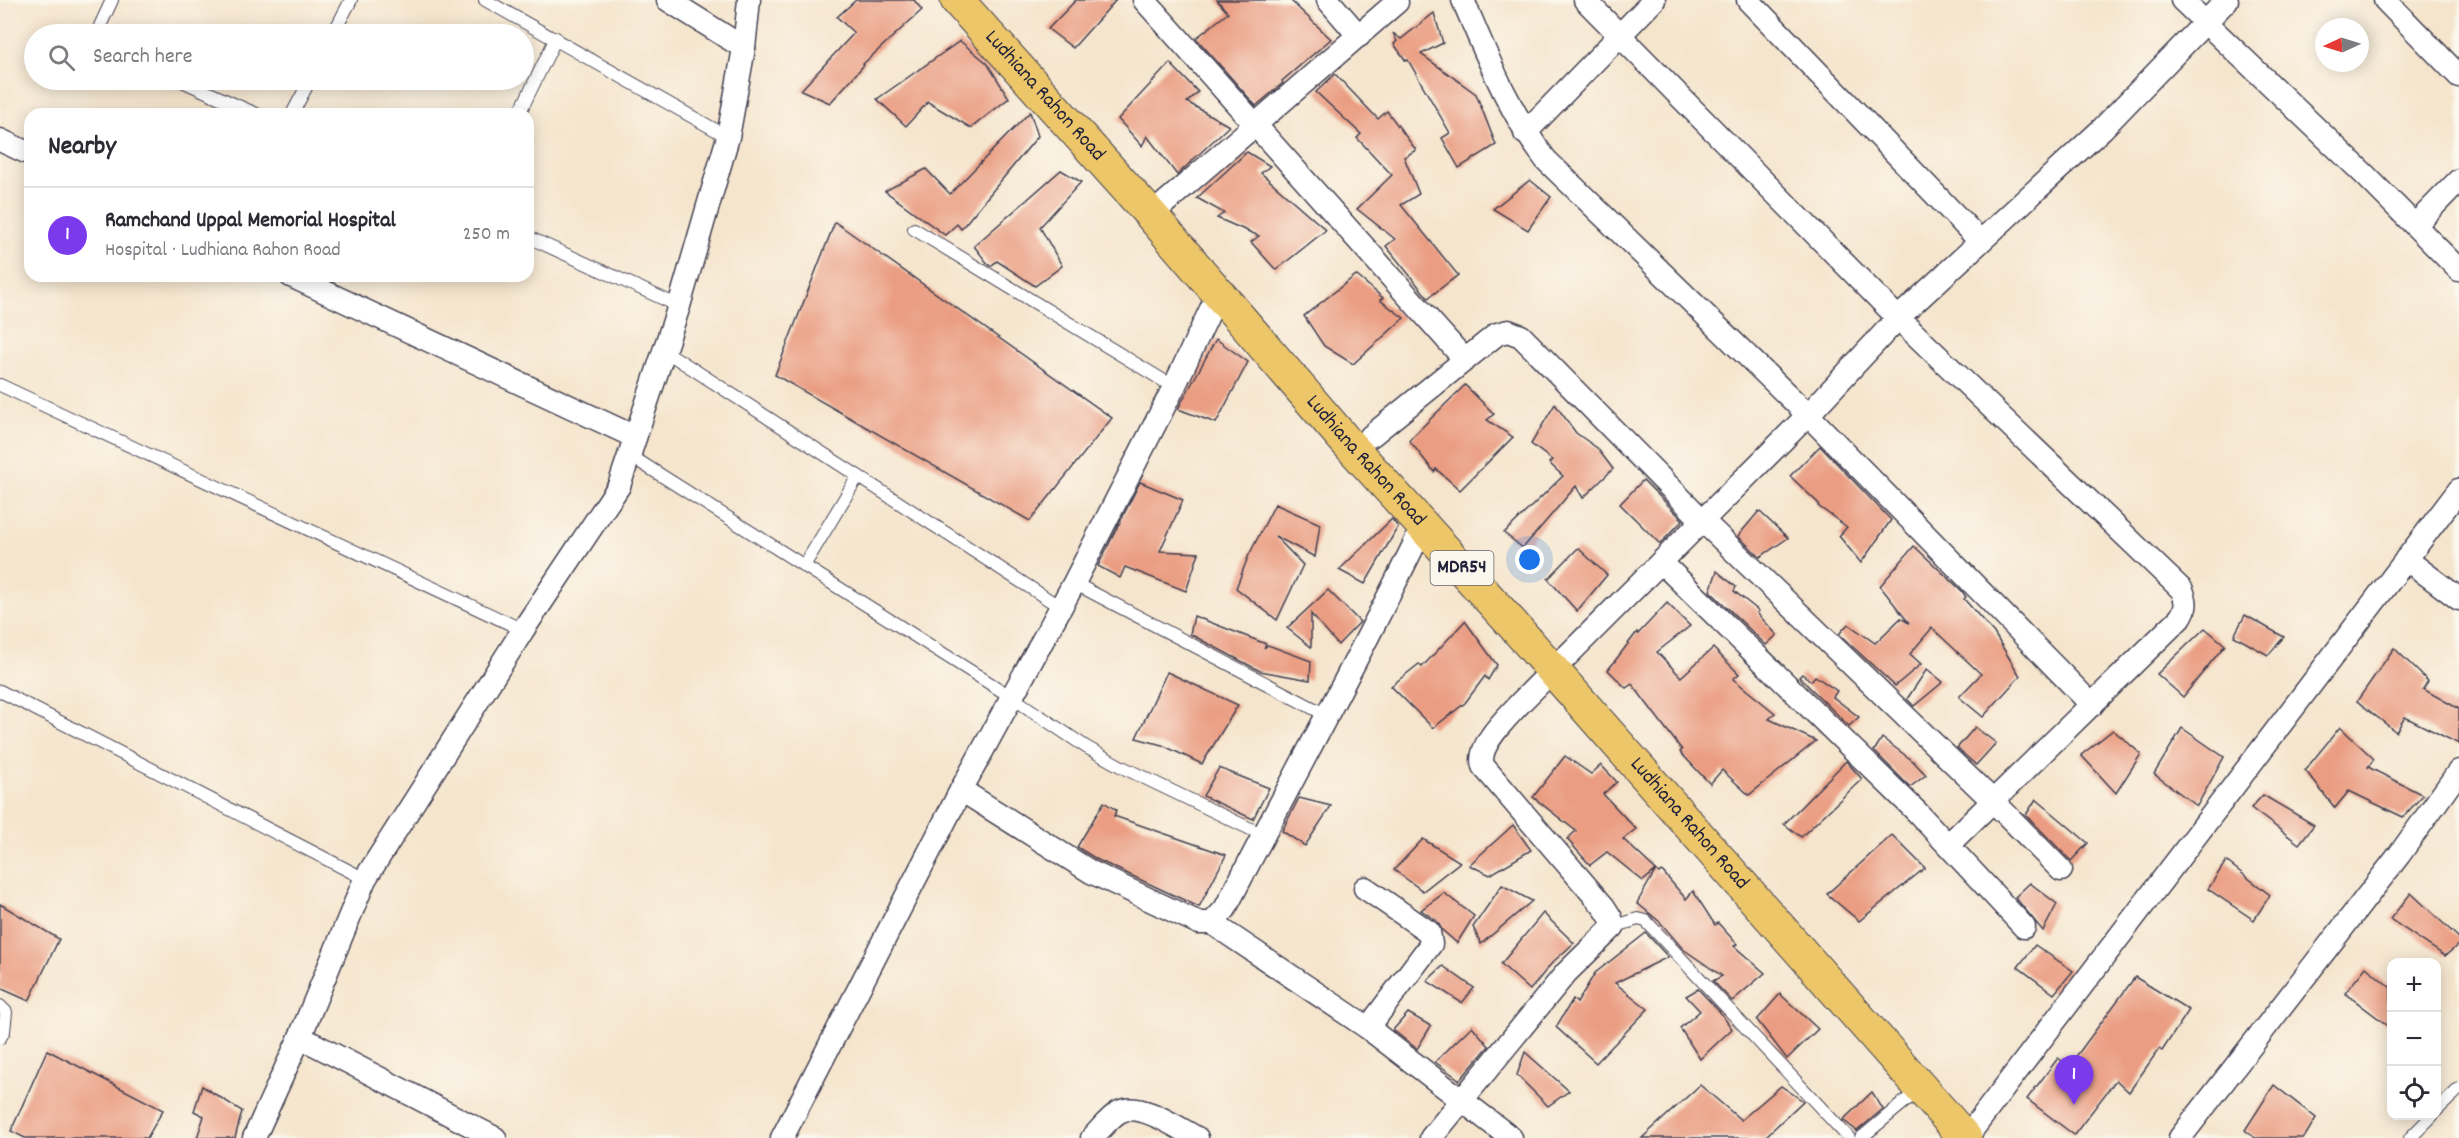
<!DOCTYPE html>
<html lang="en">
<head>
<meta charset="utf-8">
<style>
  body { margin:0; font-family:Dekko,sans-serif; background:#f7f7f7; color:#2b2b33 }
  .controls { position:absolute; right:18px; bottom:18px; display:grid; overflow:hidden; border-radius:12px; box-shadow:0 3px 15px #0003 }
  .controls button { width:54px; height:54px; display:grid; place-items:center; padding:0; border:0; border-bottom:2px solid #e1e1e2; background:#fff; color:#2b2b33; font:30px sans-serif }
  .compass { position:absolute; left:2315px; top:18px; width:54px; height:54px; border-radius:50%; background:#fff; box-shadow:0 3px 15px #0003; rotate:266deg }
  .you { position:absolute; left:1530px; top:560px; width:21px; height:21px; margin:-15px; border:4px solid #fff; border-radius:50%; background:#1a73e8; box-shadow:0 0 0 9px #1a73e833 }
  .badge { display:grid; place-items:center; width:39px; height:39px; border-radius:50%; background:#7c3aed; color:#fff; font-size:20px; font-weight:700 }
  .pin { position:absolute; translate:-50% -50px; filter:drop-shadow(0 2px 3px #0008) }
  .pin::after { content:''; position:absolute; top:32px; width:21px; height:18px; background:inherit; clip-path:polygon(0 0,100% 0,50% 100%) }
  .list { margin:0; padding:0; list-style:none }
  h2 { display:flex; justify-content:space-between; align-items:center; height:78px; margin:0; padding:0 24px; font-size:26px }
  h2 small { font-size:20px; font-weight:400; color:#7c7c81 }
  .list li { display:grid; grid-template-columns:39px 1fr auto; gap:18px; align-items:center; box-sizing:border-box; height:96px; padding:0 24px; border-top:2px solid #e1e1e2 }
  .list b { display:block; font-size:22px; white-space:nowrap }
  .list p { margin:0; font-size:20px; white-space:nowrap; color:#7c7c81 }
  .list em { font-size:20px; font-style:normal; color:#7c7c81 }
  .icon { flex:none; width:33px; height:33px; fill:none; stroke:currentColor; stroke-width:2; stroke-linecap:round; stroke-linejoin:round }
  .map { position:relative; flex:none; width:2459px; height:1138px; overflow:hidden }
  .search { position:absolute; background:#fff; box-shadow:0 3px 15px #0003; left:24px; top:24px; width:510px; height:66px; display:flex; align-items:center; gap:15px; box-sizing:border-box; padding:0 21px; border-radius:33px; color:#7c7c81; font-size:22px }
  .panel { position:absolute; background:#fff; box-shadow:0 3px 15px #0003; left:24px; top:108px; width:510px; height:174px; border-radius:18px }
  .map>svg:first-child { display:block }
</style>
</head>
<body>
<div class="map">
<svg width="2459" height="1138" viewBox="0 0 2459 1138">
  <rect width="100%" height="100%" fill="#fbf7ec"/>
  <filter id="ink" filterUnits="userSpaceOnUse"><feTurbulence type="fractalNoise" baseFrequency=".0167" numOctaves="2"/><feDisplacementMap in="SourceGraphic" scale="12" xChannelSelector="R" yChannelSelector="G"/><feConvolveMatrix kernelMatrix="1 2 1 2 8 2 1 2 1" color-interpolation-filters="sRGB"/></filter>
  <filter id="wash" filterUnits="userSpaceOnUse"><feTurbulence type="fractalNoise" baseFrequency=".008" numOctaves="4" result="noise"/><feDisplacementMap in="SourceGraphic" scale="24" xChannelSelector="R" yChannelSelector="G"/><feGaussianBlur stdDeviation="1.35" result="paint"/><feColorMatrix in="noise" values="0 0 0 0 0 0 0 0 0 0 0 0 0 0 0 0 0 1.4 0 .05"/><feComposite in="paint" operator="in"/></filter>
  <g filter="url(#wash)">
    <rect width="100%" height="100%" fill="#f5e5cd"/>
    <g id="blocks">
      <!-- building -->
      <g fill="#ea9d82">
        <path d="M856,0H914L922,10L863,64L864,65L830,103L801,90L854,33L837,17Z"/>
        <path d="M1076,0H1116L1073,48L1048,29Z"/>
        <path d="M1217,0H1290L1331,39L1282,81L1283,83L1256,106L1196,38L1228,13Z"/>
        <path d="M1434,13L1443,43L1421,54L1476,94L1496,145L1459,168L1442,138L1450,133L1408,60L1406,61L1394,44L1397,41L1393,33L1401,39Z"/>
        <path d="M960,41L987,63L1009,98L971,128L928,102L906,126L877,99Z"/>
        <path d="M1170,63L1198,92L1187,102L1229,126L1177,175L1147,136L1142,146L1118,119Z"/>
        <path d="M1335,74L1378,119L1387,111L1416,150L1404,157L1419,194L1401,205L1458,275L1428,298L1386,246L1395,239L1357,209L1392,175L1357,138L1361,134L1316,92Z"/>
        <path d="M1030,112L1038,136L961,229L957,224L945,235L885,191L926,169L950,194Z"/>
        <path d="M1247,152L1270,166L1261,173L1326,230L1276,270L1251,242L1259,236L1217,218L1224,213L1197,198Z"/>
        <path d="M1061,170L1081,182L1040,227L1062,266L1035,286L997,261L991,266L988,264L974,246Z"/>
        <path d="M1530,180L1551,197L1528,230L1493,209Z"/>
        <path d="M835,222L1112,418L1030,521L775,375Z"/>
        <path d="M1356,275L1383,298L1380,300L1404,318L1353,364L1324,346L1304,316Z"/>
        <path d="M1216,339L1248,362L1216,423L1178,409Z"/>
        <path d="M1465,385L1494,414L1487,420L1513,437L1460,490L1436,469L1434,472L1409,440Z"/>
        <path d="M1555,404L1576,433L1597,448L1613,469L1583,498L1576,486L1523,548L1504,533L1563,476L1549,463L1552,460L1531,444Z"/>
        <path d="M1820,446L1891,520L1861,563L1839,536L1847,527L1818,506L1819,504L1790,476Z"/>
        <path d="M1643,480L1683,520L1660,544L1620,504Z"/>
        <path d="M1140,482L1183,500L1160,551L1199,553L1186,591L1125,567L1120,578L1098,566Z"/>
        <path d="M1275,504L1320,524L1315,557L1275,536L1303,565L1277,620L1236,588L1248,557Z"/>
        <path d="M1759,511L1788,538L1760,557L1738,536Z"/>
        <path d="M1392,519L1398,527L1365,584L1339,570Z"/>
        <path d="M1914,546L1962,591L1966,597L1964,599L1994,633L2020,676L1983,717L1959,697L1981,674L1932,628L1910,654L1921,664L1895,686L1839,634L1848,624L1875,643L1901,618L1909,623L1880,586Z"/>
        <path d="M1578,548L1607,575L1577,611L1548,579Z"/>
        <path d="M1717,571L1736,587L1734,591L1759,611L1757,613L1777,635L1766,645L1710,591Z"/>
        <path d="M1328,590L1360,622L1338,645L1311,614V647L1287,628Z"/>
        <path d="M1667,603L1690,626L1657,652L1681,677L1713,648L1739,674L1733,679L1775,713L1769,719L1816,741L1749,795L1722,770L1710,784L1680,752L1682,750L1632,684L1626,688L1608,670L1637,632L1638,634Z"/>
        <path d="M2245,615L2284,637L2268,655L2234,636Z"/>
        <path d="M1194,616L1266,644L1264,648L1268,645L1311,661L1310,680L1260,671L1190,634Z"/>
        <path d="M1465,621L1497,665L1488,680L1485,676L1465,703L1433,728L1391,686L1419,664L1422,667Z"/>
        <path d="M2205,628L2225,645L2183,697L2157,674Z"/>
        <path d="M2394,648L2428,681L2423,689L2459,709V744L2405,717L2396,732L2357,701Z"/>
        <path d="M1927,669L1943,682L1914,706L1907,699Z"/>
        <path d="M1167,672L1238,705L1202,764L1162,745L1136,738Z"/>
        <path d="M1802,674L1811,681L1815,676L1837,691L1833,697L1859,717L1849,726L1799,677Z"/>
        <path d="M1975,727L1996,743L1976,765L1957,748Z"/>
        <path d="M2340,727L2374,759L2368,767L2423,795L2403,817L2349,791L2335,808L2305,770Z"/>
        <path d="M2182,728L2224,757L2197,806L2154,774Z"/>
        <path d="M2113,730L2141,754L2116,793L2081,755Z"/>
        <path d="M1882,738L1913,761L1926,775L1910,787L1874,751Z"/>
        <path d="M1565,756L1591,774L1601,765L1617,782L1603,794L1636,829L1623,839L1656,870L1643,881L1607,852L1590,865L1567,839L1576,831L1533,797Z"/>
        <path d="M1846,761L1862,779L1801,837L1784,824Z"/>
        <path d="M1219,768L1269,788L1253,819L1203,796Z"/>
        <path d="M2263,795L2314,825L2299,844L2251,808Z"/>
        <path d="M1299,798L1331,806L1305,846L1282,831Z"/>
        <path d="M2036,799L2088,843L2071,861L2026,815Z"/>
        <path d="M1104,802L1116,810L1114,816L1226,855L1199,907L1098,860L1077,847Z"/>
        <path d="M1513,825L1531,850L1490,875L1469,865Z"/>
        <path d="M1892,835L1925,868L1859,921L1827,894Z"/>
        <path d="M1423,839L1460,862L1423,891L1394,870Z"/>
        <path d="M2226,861L2270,895L2254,920L2208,889Z"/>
        <path d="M1656,870L1659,873L1662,871L1686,899L1693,891L1715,925L1718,923L1737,944L1734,946L1765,973L1732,1001L1713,981L1722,976L1683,949L1660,922L1637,903Z"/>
        <path d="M2030,883L2057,904L2043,931L2015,897Z"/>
        <path d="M1502,885L1532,901L1481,944L1473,927Z"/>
        <path d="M1444,893L1474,916L1457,943L1442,930L1437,921L1421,910Z"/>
        <path d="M2411,893L2459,938V944L2445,956L2390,919Z"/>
        <path d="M0,904L59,939L29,1001L0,988Z"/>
        <path d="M1543,913L1574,943L1552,963L1530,990L1501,964Z"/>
        <path d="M1646,933L1668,957L1615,983L1648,1009L1596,1063L1556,1027L1573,999L1577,1003L1595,973Z"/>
        <path d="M2035,945L2073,971L2054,994L2018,967Z"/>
        <path d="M1443,966L1474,988L1462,1003L1427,981Z"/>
        <path d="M2366,967L2391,988V1028L2345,993Z"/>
        <path d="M2135,977L2189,1010L2162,1051L2159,1049L2129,1092L2116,1080L2074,1135L2027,1099L2058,1058L2069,1066Z"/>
        <path d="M1698,989L1720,1012L1732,1029L1700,1059L1680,1028L1700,1011L1686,996Z"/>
        <path d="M1780,994L1818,1029L1787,1059L1757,1020Z"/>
        <path d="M1408,1013L1431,1026L1417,1049L1393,1030Z"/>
        <path d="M1472,1026L1489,1046L1460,1080L1435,1062Z"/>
        <path d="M47,1050L163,1110L147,1138H25L11,1131Z"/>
        <path d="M1525,1052L1569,1091L1548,1106L1517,1075Z"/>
        <path d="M1700,1085L1741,1120L1781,1086L1803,1101L1764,1138H1642Z"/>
        <path d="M2274,1085L2316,1118L2304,1138H2255L2245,1130Z"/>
        <path d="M202,1086L242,1111L235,1138H197L204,1116L194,1111Z"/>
        <path d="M1872,1092L1883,1109L1857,1131L1843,1120Z"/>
      </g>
    </g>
  </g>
  <g filter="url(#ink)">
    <use href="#blocks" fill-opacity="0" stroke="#423f51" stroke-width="1.5"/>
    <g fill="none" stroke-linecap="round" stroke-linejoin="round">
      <!-- lane casing -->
      <g stroke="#423f51" stroke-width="14">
        <g id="lane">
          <path d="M485,0L728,137"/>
          <path d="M100,34V26L112,0"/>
          <path d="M333,34L351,0"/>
          <path d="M180,80L256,114"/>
          <path d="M292,114L310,80"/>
          <path d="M519,114L556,38"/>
          <path d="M914,229L1174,387"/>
          <path d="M528,237L679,306"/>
          <path d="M665,351L1060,607"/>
          <path d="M0,385L523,630"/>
          <path d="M629,455L1013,698L1086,747L1122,767L1263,835"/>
          <path d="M804,566L858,476"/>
          <path d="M1074,583L1328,716"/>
          <path d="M0,691L365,879"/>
          <path d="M1613,927L1638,919L1646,921L1849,1138"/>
          <path d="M0,1006L6,1012L4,1031L0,1038"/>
          <path d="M2436,1111L2459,1089"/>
          <path d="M1861,1138L1920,1089"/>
          <path d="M2410,1138L2432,1116"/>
        </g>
      </g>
      <!-- street casing -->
      <g stroke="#423f51" stroke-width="25">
        <g id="street">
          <path d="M668,0L744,48"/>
          <path d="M1144,0L1465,360"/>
          <path d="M1328,0L1359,36"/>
          <path d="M1463,0C1488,58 1507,109 1546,160L1808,415L2092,705"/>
          <path d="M1585,0L1898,318L2182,590C2187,602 2187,608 2180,618L1948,845"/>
          <path d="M1748,0L1980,241"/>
          <path d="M2182,0L2365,175L2459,270"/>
          <path d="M2385,0L2459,76"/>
          <path d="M1525,133L1654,0"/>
          <path d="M0,140L30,154"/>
          <path d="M1151,215L1397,2"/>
          <path d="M2415,225L2459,180"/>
          <path d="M291,276L635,437"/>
          <path d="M1371,436L1497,334L1508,331L1521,336L1703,521L1994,802L2061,870"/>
          <path d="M2406,559L2459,599"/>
          <path d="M1661,562L1917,812L2024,927"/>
          <path d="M961,790L1091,872L1199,923H1212L1225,909C1291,781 1361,656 1423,526"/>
          <path d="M1365,888L1429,932L1431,944L1368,1028"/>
          <path d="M1212,923L1368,1028L1511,1138"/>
          <path d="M300,1037L495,1138"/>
          <path d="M254,1138L300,1037L365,879L523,630L619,486L679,306L728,137L744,48L749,0"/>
          <path d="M782,1138L961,790L1074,583L1174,387L1218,294"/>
          <path d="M1092,1138C1100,1130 1110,1117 1119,1112C1140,1101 1178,1128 1197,1138"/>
          <path d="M1431,1138L1566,973L1613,927L1611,918L1604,907L1483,766C1476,745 1509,716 1522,701L1808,415L1898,318L2102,129L2227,0"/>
          <path d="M1966,1138L2459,490"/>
          <path d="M2180,1138L2399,855L2459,771"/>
        </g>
      </g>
      <!-- primary casing -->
      <g stroke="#423f51" stroke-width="35">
        <g id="primary">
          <path id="s1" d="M957,0L1151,215L1343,438L1514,626L1965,1138"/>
        </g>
      </g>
      <!-- lane -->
      <use href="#lane" stroke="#fff" stroke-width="12"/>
      <!-- street -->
      <use href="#street" stroke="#fff" stroke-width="22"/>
      <!-- primary -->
      <use href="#primary" stroke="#ecc669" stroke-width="33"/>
    </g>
  </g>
  <g text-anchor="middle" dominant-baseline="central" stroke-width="4.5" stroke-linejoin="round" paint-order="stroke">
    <!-- shield labels -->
    <rect fill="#fbf7ec" stroke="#636270" stroke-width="1.5" x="1430.5" y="551" width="63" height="34" rx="4.5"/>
    <g font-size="20" font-weight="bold" fill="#22223b">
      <text x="1462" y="568">MDR54</text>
    </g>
    <!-- street labels -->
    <g font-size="21" fill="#22223b" stroke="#fbf7ec">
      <text stroke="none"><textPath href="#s1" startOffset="130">Ludhiana Rahon Road</textPath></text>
      <text stroke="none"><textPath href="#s1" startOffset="616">Ludhiana Rahon Road</textPath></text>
      <text stroke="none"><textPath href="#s1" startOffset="1102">Ludhiana Rahon Road</textPath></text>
    </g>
  </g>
</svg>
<div class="controls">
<button>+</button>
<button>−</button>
<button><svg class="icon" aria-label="locate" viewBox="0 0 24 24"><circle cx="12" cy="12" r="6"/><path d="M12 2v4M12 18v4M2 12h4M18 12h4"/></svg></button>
</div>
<svg class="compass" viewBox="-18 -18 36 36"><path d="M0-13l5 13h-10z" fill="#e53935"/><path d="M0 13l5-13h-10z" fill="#7c7c81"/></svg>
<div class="you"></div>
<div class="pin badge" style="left:2074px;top:1105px">1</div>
<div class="search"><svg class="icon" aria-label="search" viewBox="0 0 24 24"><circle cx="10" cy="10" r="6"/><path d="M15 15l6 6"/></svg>Search here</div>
<section class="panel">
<h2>Nearby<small></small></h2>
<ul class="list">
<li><span class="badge">1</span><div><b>Ramchand Uppal Memorial Hospital</b><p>Hospital · Ludhiana Rahon Road</p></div><em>250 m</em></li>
</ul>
</section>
</div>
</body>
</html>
